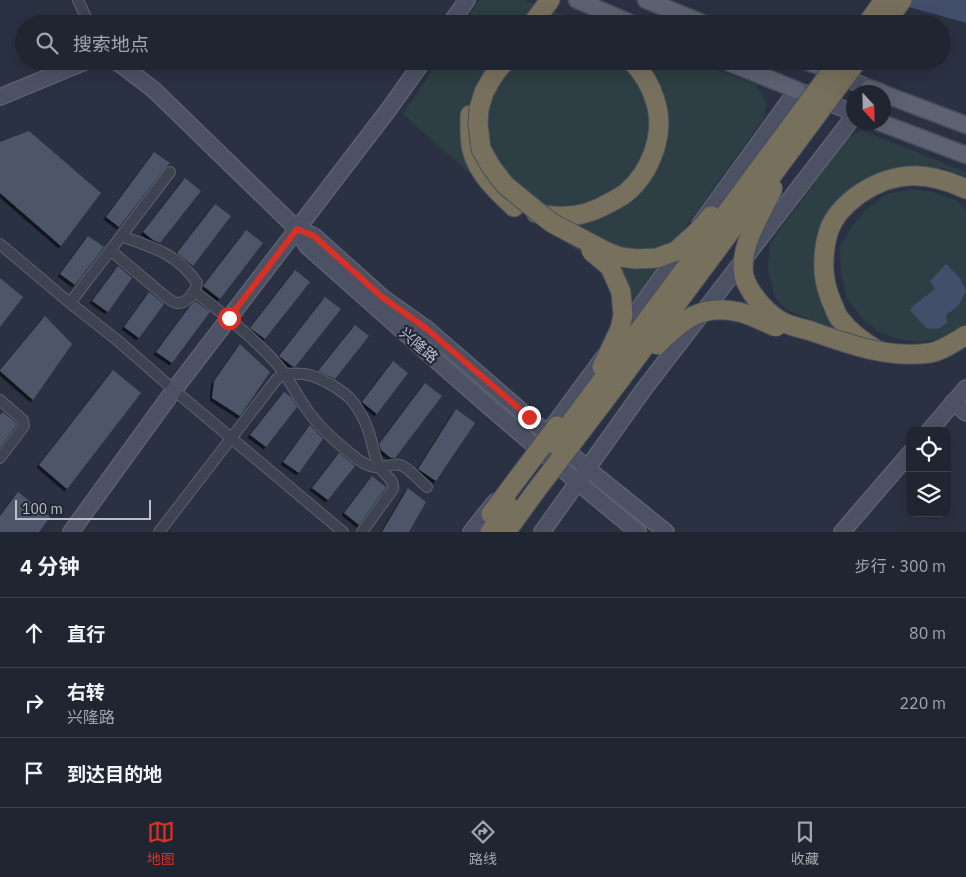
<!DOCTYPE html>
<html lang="zh">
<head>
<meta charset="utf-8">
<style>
  body { margin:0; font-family:"IBM Plex Sans","Noto Sans SC",sans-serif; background:#282d3a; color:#f1f3f6 }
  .controls { position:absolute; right:15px; bottom:15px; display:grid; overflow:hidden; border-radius:10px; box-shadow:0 5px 20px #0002 }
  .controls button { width:45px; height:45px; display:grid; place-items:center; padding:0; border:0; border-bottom:1px solid #3d424d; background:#202532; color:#f1f3f6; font:25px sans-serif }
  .compass { position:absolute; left:846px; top:85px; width:45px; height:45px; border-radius:50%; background:#202532; box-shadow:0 5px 20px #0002; rotate:158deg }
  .scale { position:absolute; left:15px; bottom:12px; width:136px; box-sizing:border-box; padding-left:5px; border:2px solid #bbbfcb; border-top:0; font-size:14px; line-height:18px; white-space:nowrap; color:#bbbfcb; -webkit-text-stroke:4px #232837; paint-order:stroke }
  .stop { position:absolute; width:15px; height:15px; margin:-11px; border:4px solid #d93025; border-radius:50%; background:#fff }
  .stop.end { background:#d93025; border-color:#fff; box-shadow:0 1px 5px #0008 }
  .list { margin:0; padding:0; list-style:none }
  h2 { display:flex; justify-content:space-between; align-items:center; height:65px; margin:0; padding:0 20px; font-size:21px }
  h2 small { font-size:16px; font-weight:400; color:#a2a5ac }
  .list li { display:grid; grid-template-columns:32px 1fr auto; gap:15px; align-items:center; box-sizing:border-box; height:70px; padding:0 20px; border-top:1px solid #3d424d }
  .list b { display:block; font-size:19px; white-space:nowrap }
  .list p { margin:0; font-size:16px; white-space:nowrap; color:#a2a5ac }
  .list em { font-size:16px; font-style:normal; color:#a2a5ac }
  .icon { flex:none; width:28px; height:28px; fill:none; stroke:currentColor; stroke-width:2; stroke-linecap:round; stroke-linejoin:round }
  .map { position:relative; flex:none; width:966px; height:532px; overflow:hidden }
  .search { position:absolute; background:#202532; box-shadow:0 5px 20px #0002; left:15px; right:15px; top:15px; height:55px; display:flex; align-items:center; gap:12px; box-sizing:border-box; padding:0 18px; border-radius:28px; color:#a2a5ac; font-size:19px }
  .sheet { height:275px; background:#202532 }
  nav { display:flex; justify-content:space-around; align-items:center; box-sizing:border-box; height:70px; border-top:1px solid #3d424d; background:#202532; font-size:14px; color:#a2a5ac }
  nav a { display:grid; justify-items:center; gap:2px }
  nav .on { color:#d93025 }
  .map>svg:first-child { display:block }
</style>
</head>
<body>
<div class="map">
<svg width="966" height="532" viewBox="0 0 966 532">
  <defs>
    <filter id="shadow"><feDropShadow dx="-2.5" dy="2.5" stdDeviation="0" flood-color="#0009"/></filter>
  </defs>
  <rect width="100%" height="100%" fill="#2a3142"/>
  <!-- green -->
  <g fill="#2d3f44">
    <path d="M479,0H524L589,24H463Z"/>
    <path d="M438,61H692L755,84L767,103L764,118L626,310L593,262L477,180L403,114Z"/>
    <path d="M861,130L966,172V177L942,168H932L900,171L824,232L846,333L787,310L774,296L768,268L770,243L848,138Z"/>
    <path d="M914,189L932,192L955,200L966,210V328L942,339L918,342L898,339L882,333L864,321L846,297L841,272L840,247L851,228L865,211L886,194Z"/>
  </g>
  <!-- water -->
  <g fill="#434e6b">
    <path d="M884,0H966V23Z"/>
    <path d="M946,264L960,278L966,291L959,305L946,315L947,323L937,329L926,328L910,310L914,305L935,289L930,281Z"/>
  </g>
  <!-- building -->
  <g fill="#4e5568" filter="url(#shadow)">
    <path d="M29,131L101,193L61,246L0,193V142Z"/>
    <path d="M154,152L170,163L165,168L119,227L106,217Z"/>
    <path d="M185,178L201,191L160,243L153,240L143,232Z"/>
    <path d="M215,204L231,216L193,266L177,253Z"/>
    <path d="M246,230L263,243L220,299L203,286Z"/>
    <path d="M88,236L104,247L75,285L60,274Z"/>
    <path d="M118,266L132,278L108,312L92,301Z"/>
    <path d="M295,270L310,282L265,339L250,328Z"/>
    <path d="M0,278L23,297L0,327Z"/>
    <path d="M149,292L164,304L139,338L124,327Z"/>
    <path d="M325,297L341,309L295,367L292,366L279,356Z"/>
    <path d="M195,301L210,312L172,363L156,352L190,306Z"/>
    <path d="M45,316L72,344L33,400L0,371V370Z"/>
    <path d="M355,325L369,336L335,379L318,371Z"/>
    <path d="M240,344L270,372L240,416L212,398L214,381Z"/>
    <path d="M393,361L408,373L377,414L362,402Z"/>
    <path d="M113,370L141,393L67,489L39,465Z"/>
    <path d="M425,383L442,396L395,458H391L381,450L379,444Z"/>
    <path d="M284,392L291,397L297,407L266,447L250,435Z"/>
    <path d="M456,409L475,423L436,481L418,469Z"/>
    <path d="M3,412L17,424L0,447V415Z"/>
    <path d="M310,425L323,439L299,473L283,462Z"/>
    <path d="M339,453L355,466L328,500L312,488Z"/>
    <path d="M372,476L386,487L359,525L344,513Z"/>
    <path d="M408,488L426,502L409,532H382Z"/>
    <path d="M18,492L50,517L39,532H0V516Z"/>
  </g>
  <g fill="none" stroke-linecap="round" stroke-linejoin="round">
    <!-- street casing -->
    <g stroke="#5c616f" stroke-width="12">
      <g id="street">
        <path d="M78,0L89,24"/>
        <path d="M0,244L70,303L117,340L174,390L343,532"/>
        <path d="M110,250L166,297C169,299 173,302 177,303C187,304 196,291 197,283C178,254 152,247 121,236"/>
        <path d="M194,291C223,314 252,336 277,364C289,378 297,396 308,411C320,428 336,442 351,454C359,461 371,469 382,467C388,466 394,463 400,465C408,467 420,481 427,487"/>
        <path d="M70,303L170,172"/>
        <path d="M0,400L23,420L24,426L0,458"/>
        <path d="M159,532L276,380C284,372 293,373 304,374C319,376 345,391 354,403C359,410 364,419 367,427C372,439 373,452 378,464C381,474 395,478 393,489L362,532"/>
      </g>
    </g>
    <!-- secondary casing -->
    <g stroke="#5c616f" stroke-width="18">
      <g id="secondary">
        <path d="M450,24L467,0"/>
        <path d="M115,61L124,67L154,90L297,229L307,246C416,343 525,440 638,532"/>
        <path d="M836,74L869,88"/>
        <path d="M0,97L87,61"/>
        <path d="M700,224L797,90L854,113"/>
        <path d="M297,229L314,236L382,297L427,329L594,474L666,532"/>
        <path d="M621,333L684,246"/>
        <path d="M953,402L966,413"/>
        <path d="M929,431L966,388"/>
        <path d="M547,434L606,354"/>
        <path d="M71,532L174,390L389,109L423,61"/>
        <path d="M471,532L495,502"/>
        <path d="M542,532L644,389L854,116"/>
        <path d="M842,532L910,453"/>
      </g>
    </g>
    <!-- primary casing -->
    <g stroke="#484c5b" stroke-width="19">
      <g id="primary">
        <path d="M577,0L633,24"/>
        <path d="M646,0L705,24"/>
        <path d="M725,61L797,90"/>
        <path d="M805,61L819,66"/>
        <path d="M869,88L881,92"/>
        <path d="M884,94L966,125"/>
        <path d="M879,122L966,155"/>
      </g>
    </g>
    <!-- highway casing -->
    <g stroke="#494e5c" stroke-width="21">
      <g id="highway">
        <path d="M532,24L550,0"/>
        <path d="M867,24L884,0"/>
        <path d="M885,24L902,0"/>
        <path d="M470,115C470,126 469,139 472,150C478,174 497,191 514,207"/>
        <path d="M536,213C561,220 587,216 609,203C615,200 621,197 626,193C651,172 666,133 655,100C651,86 642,72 632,61"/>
        <path d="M877,350C863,342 850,332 839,318C836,314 835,309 833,305C823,283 822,265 826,241C827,238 828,234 829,230C834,216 846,204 858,195C894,170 927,171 966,189"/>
      </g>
    </g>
    <!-- street -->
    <use href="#street" stroke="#3e4351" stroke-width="10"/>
    <!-- secondary -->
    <use href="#secondary" stroke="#4c5264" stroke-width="15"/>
    <!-- primary -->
    <use href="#primary" stroke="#5c6271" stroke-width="16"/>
    <!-- highway -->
    <use href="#highway" stroke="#77705c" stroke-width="19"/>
    <!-- highway-bridge casing -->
    <g stroke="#494e5c" stroke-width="21" stroke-linecap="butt">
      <g id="highway-bridge">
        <path d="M506,61L499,68L492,78L484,92L479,109L478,124L481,149L492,168L505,185L543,216L552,223L605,251L620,257L637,259L657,258L676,251L699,230L711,216"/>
        <path d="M773,188C762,213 738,247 744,276C748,292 766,312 779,320C788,326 801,328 811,331C848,344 889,359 929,353C942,351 955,342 966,335"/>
        <path d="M591,251L610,267L621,292L623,315L620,329L602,367"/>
        <path d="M657,345C682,320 702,303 739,312C752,315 764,322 776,327"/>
        <path d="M555,444L839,61"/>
        <path d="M491,514L557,426"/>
        <path d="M490,532L509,506"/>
        <path d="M506,532L535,492L617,384L857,61"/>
      </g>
    </g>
    <!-- highway-bridge -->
    <use href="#highway-bridge" stroke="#77705c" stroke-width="19"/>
  </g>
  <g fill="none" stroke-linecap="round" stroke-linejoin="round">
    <!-- route -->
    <path stroke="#d93025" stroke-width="6" d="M229,318L297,229L314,236L382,297L427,329L529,417"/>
  </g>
  <g text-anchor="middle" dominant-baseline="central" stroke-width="4.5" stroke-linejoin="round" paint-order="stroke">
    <!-- street labels -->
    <g font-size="15" fill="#bbbfcb" stroke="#232837">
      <text transform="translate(419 345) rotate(41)">兴隆路</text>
    </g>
  </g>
</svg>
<div class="controls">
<button><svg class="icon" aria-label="locate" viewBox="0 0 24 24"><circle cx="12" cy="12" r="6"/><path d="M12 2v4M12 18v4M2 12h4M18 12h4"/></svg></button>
<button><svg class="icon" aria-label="layers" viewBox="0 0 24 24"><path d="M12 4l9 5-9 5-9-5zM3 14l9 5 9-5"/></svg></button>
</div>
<svg class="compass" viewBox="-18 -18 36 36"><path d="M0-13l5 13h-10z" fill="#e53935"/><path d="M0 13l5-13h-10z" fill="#a2a5ac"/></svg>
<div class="scale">100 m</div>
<div class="stop" style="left:229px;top:318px"></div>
<div class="stop end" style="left:529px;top:417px"></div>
<div class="search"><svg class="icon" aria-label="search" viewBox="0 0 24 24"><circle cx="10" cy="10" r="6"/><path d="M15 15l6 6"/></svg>搜索地点</div>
</div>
<section class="sheet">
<h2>4 分钟<small>步行 · 300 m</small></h2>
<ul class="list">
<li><svg class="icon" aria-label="ahead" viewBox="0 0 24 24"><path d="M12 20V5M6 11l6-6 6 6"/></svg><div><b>直行</b></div><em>80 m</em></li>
<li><svg class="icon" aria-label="right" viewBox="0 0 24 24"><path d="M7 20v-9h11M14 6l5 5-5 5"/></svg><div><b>右转</b><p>兴隆路</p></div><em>220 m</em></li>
<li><svg class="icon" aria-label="arrive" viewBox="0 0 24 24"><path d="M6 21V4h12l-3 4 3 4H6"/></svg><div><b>到达目的地</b></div></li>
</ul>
</section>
<nav>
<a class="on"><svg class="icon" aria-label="map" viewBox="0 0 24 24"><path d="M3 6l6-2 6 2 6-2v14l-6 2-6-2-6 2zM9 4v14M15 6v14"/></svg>地图</a>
<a><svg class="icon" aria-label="directions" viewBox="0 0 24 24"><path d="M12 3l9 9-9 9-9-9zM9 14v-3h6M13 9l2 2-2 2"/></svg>路线</a>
<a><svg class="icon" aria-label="saved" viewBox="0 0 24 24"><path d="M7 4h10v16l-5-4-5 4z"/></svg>收藏</a>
</nav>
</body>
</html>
